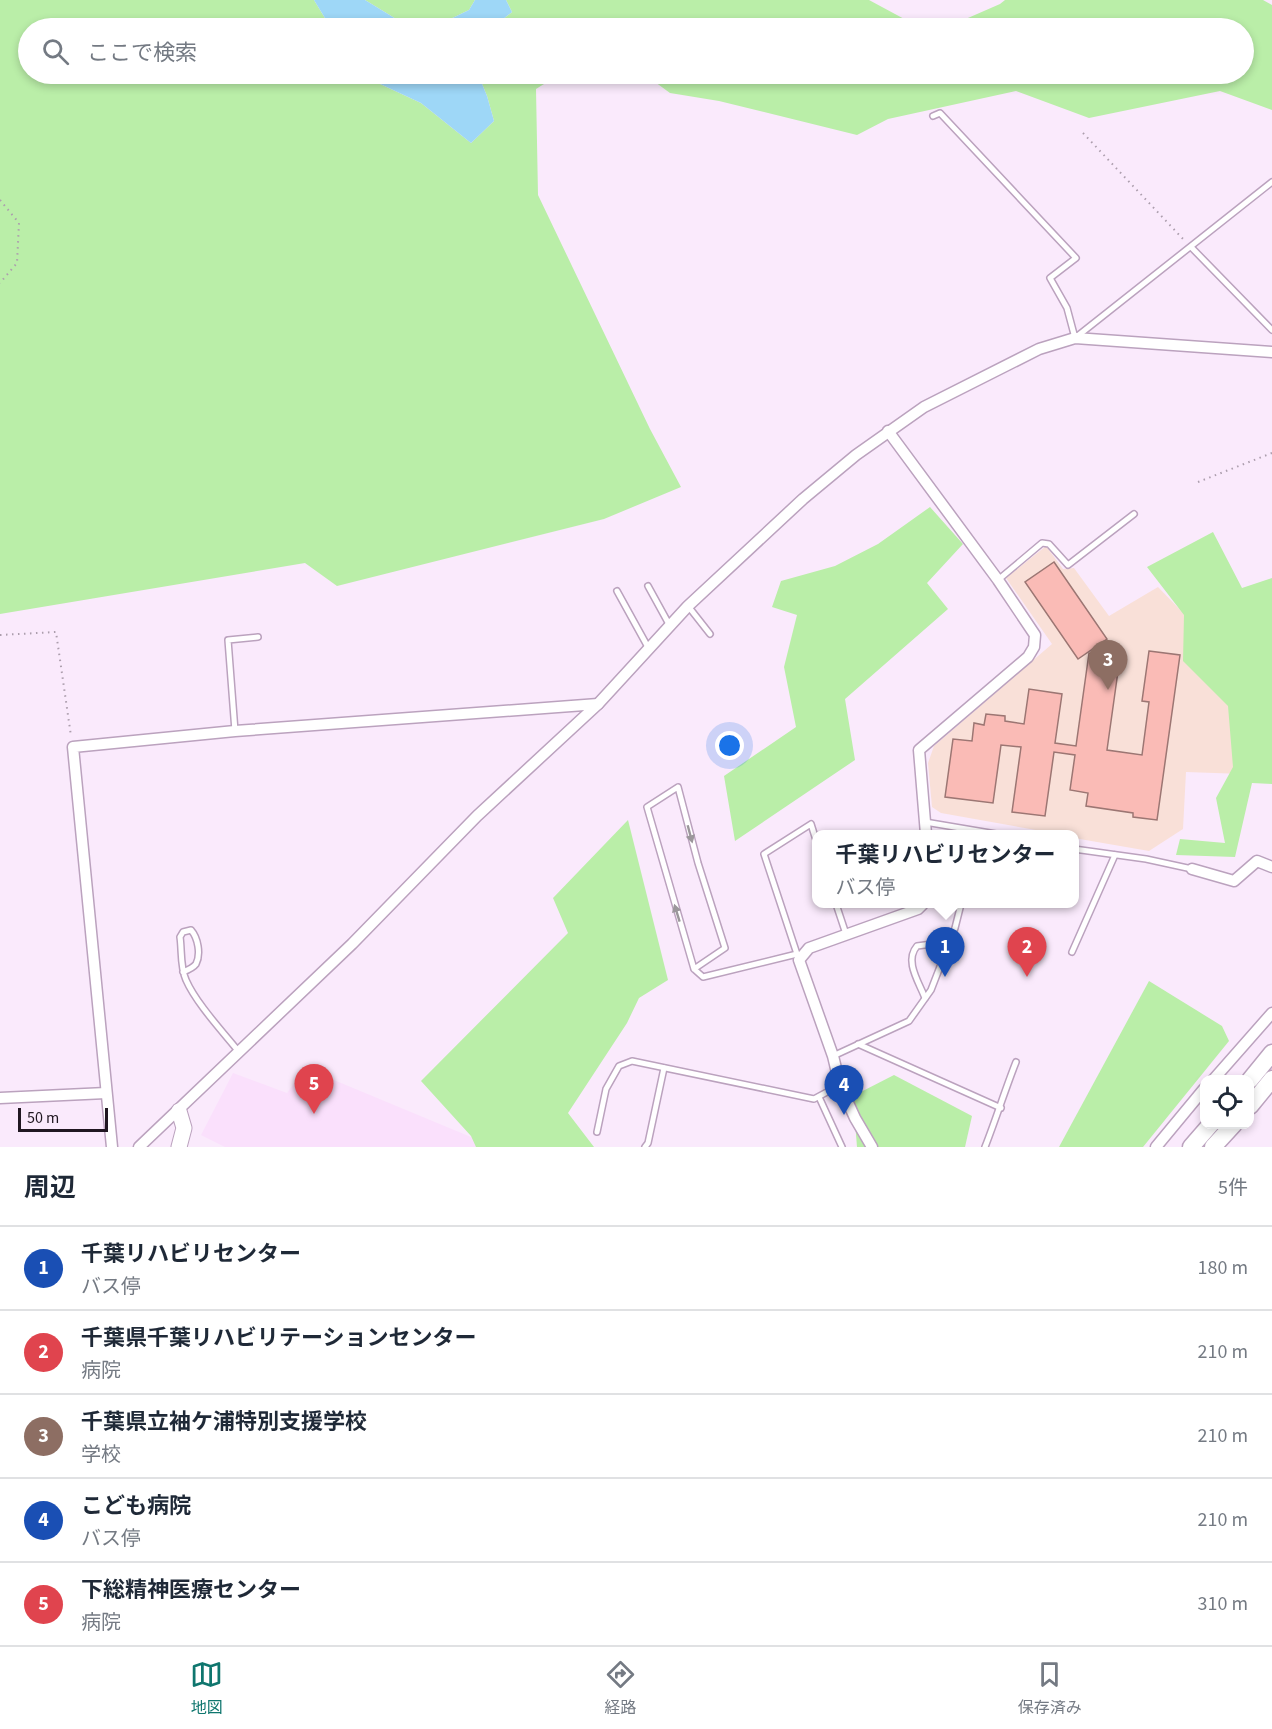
<!DOCTYPE html>
<html lang="ja">
<head>
<meta charset="utf-8">
<style>
  body { margin:0; font-family:"Source Sans 3","Noto Sans JP",sans-serif; background:#f6f6f7; color:#1f2937 }
  .controls { position:absolute; right:18px; bottom:18px; display:grid; overflow:hidden; border-radius:12px; box-shadow:0 3px 9px #0003 }
  .controls button { width:54px; height:54px; display:grid; place-items:center; padding:0; border:0; border-bottom:2px solid #e0e1e3; background:#fff; color:#1f2937; font:30px sans-serif }
  .scale { position:absolute; left:18px; bottom:15px; width:90px; box-sizing:border-box; padding-left:6px; border:3px solid #201721; border-top:0; font-size:16px; line-height:21px; white-space:nowrap; color:#201721; -webkit-text-stroke:4px #faeafc; paint-order:stroke }
  .you { position:absolute; left:730px; top:746px; width:21px; height:21px; margin:-15px; border:4px solid #fff; border-radius:50%; background:#1a73e8; box-shadow:0 0 0 9px #1a73e833 }
  .badge { display:grid; place-items:center; width:39px; height:39px; border-radius:50%; background:#0f766e; color:#fff; font-size:20px; font-weight:700 }
  .pin { position:absolute; translate:-50% -50px; filter:drop-shadow(0 2px 3px #0008) }
  .pin::after { content:''; position:absolute; top:32px; width:21px; height:18px; background:inherit; clip-path:polygon(0 0,100% 0,50% 100%) }
  .popup { position:absolute; left:812px; top:830px; width:267px; height:78px; box-sizing:border-box; display:grid; place-content:center; border-radius:12px; background:#fff; filter:drop-shadow(0 2px 4px #0005); font-size:20px; white-space:nowrap; color:#747a83 }
  .popup b { font-size:22px; color:#1f2937 }
  .popup::after { content:''; position:absolute; left:50%; top:100%; margin-left:-12px; border:12px solid transparent; border-top-color:#fff }
  .list { margin:0; padding:0; list-style:none }
  h2 { display:flex; justify-content:space-between; align-items:center; height:78px; margin:0; padding:0 24px; font-size:26px }
  h2 small { font-size:20px; font-weight:400; color:#747a83 }
  .list li { display:grid; grid-template-columns:39px 1fr auto; gap:18px; align-items:center; box-sizing:border-box; height:84px; padding:0 24px; border-top:2px solid #e0e1e3 }
  .list b { display:block; font-size:22px; white-space:nowrap }
  .list p { margin:0; font-size:20px; white-space:nowrap; color:#747a83 }
  .list em { font-size:20px; font-style:normal; color:#747a83 }
  .icon { flex:none; width:33px; height:33px; fill:none; stroke:currentColor; stroke-width:2; stroke-linecap:round; stroke-linejoin:round }
  .map { position:relative; flex:none; width:1272px; height:1147px; overflow:hidden }
  .search { position:absolute; background:#fff; box-shadow:0 3px 9px #0003; left:18px; right:18px; top:18px; height:66px; display:flex; align-items:center; gap:15px; box-sizing:border-box; padding:0 21px; border-radius:33px; color:#747a83; font-size:22px }
  .sheet { height:498px; background:#fff }
  nav { display:flex; justify-content:space-around; align-items:center; box-sizing:border-box; height:84px; border-top:2px solid #e0e1e3; background:#fff; font-size:16px; color:#747a83 }
  nav a { display:grid; justify-items:center; gap:3px }
  nav .on { color:#0f766e }
  .map>svg:first-child { display:block }
</style>
</head>
<body>
<div class="map">
<svg width="1272" height="1147" viewBox="0 0 1272 1147">
  <rect width="100%" height="100%" fill="#faeafc"/>
  <!-- built -->
  <path fill="#fae0fc" d="M305,1068L495,1147H225L201,1135L233,1073L287,1093Z"/>
  <!-- education -->
  <path fill="#f9e0d8" d="M1046,546L1063,569L1074,568L1109,616L1158,587L1189,619L1240,721L1243,774L1186,772L1183,829L1149,851L1074,838V834H1058L941,813L932,807L928,763L934,746L1052,644L1006,578Z"/>
  <!-- green -->
  <g fill="#baeea8">
    <path d="M0,0H314L331,28H28V74H370L378,83L421,103L471,143L494,121L487,96L478,74H560L536,89L538,195L650,429L681,487L604,519L337,586L305,563L0,614Z"/>
    <path d="M365,0H475L469,10L438,25H406Z"/>
    <path d="M506,0H869L921,28H492L512,12Z"/>
    <path d="M1005,0H1263L1272,5V110L1220,91L1089,118L1016,91L888,119L857,135L719,101L670,93L644,74H1244V28H945L1000,4Z"/>
    <path d="M930,507L963,544L927,583L948,609L845,699L855,760L735,841L724,776L796,727L784,667L797,615L772,607L781,581L835,566L878,544Z"/>
    <path d="M1213,532L1242,588L1272,578V784L1252,783L1235,857L1176,855L1180,839L1225,843L1216,798L1233,767L1228,706L1183,661L1184,615L1147,567Z"/>
    <path d="M628,820L668,980L639,998L627,1023L568,1113L594,1147H476L471,1136L421,1081L568,933L553,898Z"/>
    <path d="M1149,981L1222,1026L1229,1041L1143,1147H1059Z"/>
    <path d="M894,1075L972,1116L965,1147H857L853,1096Z"/>
  </g>
  <!-- water -->
  <g fill="#9ed7f7">
    <path d="M314,0H365L406,25H438L469,10L475,0H506L512,12L492,28H331Z"/>
    <path d="M370,74H478L487,96L494,121L471,143L421,103L378,83Z"/>
  </g>
  <!-- building -->
  <g fill="#fabbb6" stroke="#9c7673" stroke-width="1.5">
    <path d="M1054,562L1107,639L1078,659L1025,582Z"/>
    <path d="M1149,651L1180,655L1157,820L1133,817V813L1086,806L1088,793L1070,790L1075,755L1054,752L1045,816L1012,812L1021,747L1001,745L993,803L945,797L953,739L972,741L974,723L984,725L986,714L1005,716V721L1024,724L1029,689L1062,694L1055,743L1076,746L1089,653L1120,657L1107,750L1142,755L1149,702L1142,701Z"/>
  </g>
  <g fill="none" stroke-linecap="round" stroke-linejoin="round">
    <!-- lane casing -->
    <g stroke="#bba2be" stroke-width="8">
      <g id="lane">
        <path d="M933,116L940,113L1076,258L1050,278L1067,308L1075,338L1272,182"/>
        <path d="M1191,247L1272,330"/>
        <path d="M998,580L1042,543L1049,544L1068,565L1134,514"/>
        <path d="M648,586L670,626"/>
        <path d="M617,591L649,649"/>
        <path d="M688,606L710,634"/>
        <path d="M235,731L228,640L258,637"/>
        <path d="M925,822L996,834"/>
        <path d="M1074,849L1146,859L1192,869"/>
        <path d="M836,904L846,934"/>
        <path d="M1072,952L1115,855"/>
        <path d="M798,957L764,854L811,824L816,840"/>
        <path d="M694,969L725,948L698,863L678,787L647,807L694,969L703,977L797,954"/>
        <path d="M183,972C188,970 193,968 196,964C201,954 198,938 191,930L183,932L180,937C182,950 180,967 186,980C196,1003 223,1032 239,1052"/>
        <path d="M925,998C919,982 904,961 917,946L932,944L946,950"/>
        <path d="M858,1044L1001,1108"/>
        <path d="M833,1056L909,1021L931,990L955,928L961,904"/>
        <path d="M819,1097L842,1147"/>
        <path d="M597,1132L606,1089L619,1066L632,1061L814,1099L840,1085"/>
        <path d="M645,1147L648,1143L664,1068"/>
        <path d="M985,1147C996,1119 1005,1090 1016,1062"/>
      </g>
    </g>
    <!-- street casing -->
    <g stroke="#bba2be" stroke-width="13">
      <g id="street">
        <path d="M888,431L998,580L1035,635L1034,647L1028,657L919,750L926,834"/>
        <path d="M1192,869L1234,881L1257,861L1272,867"/>
        <path d="M1213,1080L1272,1013"/>
        <path d="M0,1098L106,1093"/>
        <path d="M112,1147L73,747L235,731L598,704"/>
        <path d="M139,1147L352,944L477,816L598,704L688,606L803,499L856,455L924,407L1039,349L1075,338L1272,352"/>
        <path d="M872,1147L855,1118L840,1085L833,1056L799,960L809,948L918,909L923,904"/>
        <path d="M1156,1147L1204,1089"/>
      </g>
    </g>
    <!-- secondary casing -->
    <g stroke="#bba2be" stroke-width="17">
      <path id="secondary" d="M179,1111L184,1128L179,1147"/>
    </g>
    <!-- primary casing -->
    <g stroke="#bba2be" stroke-width="19">
      <g id="primary">
        <path d="M1250,1080L1272,1053"/>
        <path d="M1250,1106L1272,1079"/>
        <path d="M1191,1147L1211,1124"/>
        <path d="M1213,1147L1234,1124"/>
      </g>
    </g>
    <!-- path -->
    <g stroke="#ac9ead" stroke-width="2" stroke-dasharray="1.5 4.5" stroke-linecap="butt">
      <path d="M1083,133L1184,240"/>
      <path d="M0,200L19,223L17,263L0,283"/>
      <path d="M1198,482L1272,453"/>
      <path d="M0,635L56,632L71,736"/>
    </g>
    <!-- lane -->
    <use href="#lane" stroke="#fff" stroke-width="5"/>
    <!-- street -->
    <use href="#street" stroke="#fff" stroke-width="10"/>
    <!-- secondary -->
    <use href="#secondary" stroke="#fff" stroke-width="15"/>
    <!-- primary -->
    <use href="#primary" stroke="#fff" stroke-width="16"/>
  </g>
  <!-- one-way arrows -->
  <defs><path id="oneway-solid" d="M-6-.8H1V-3.2L6.5 0L1 3.2V.8H-6Z" transform="scale(1.5)"/></defs>
  <g fill="#9b979b">
    <use href="#oneway-solid" transform="translate(690 834) rotate(75)"/>
    <use href="#oneway-solid" transform="translate(677 913) rotate(-107)"/>
  </g>
</svg>
<div class="controls">
<button><svg class="icon" aria-label="locate" viewBox="0 0 24 24"><circle cx="12" cy="12" r="6"/><path d="M12 2v4M12 18v4M2 12h4M18 12h4"/></svg></button>
</div>
<div class="scale">50 m</div>
<div class="you"></div>
<div class="pin badge" style="left:945px;top:977px;background:#1a4fb4">1</div>
<div class="popup"><b>千葉リハビリセンター</b>バス停</div>
<div class="pin badge" style="left:1027px;top:977px;background:#e0444e">2</div>
<div class="pin badge" style="left:1108px;top:690px;background:#8d6e63">3</div>
<div class="pin badge" style="left:844px;top:1115px;background:#1a4fb4">4</div>
<div class="pin badge" style="left:314px;top:1114px;background:#e0444e">5</div>
<div class="search"><svg class="icon" aria-label="search" viewBox="0 0 24 24"><circle cx="10" cy="10" r="6"/><path d="M15 15l6 6"/></svg>ここで検索</div>
</div>
<section class="sheet">
<h2>周辺<small>5件</small></h2>
<ul class="list">
<li><span class="badge" style="background:#1a4fb4">1</span><div><b>千葉リハビリセンター</b><p>バス停</p></div><em>180 m</em></li>
<li><span class="badge" style="background:#e0444e">2</span><div><b>千葉県千葉リハビリテーションセンター</b><p>病院</p></div><em>210 m</em></li>
<li><span class="badge" style="background:#8d6e63">3</span><div><b>千葉県立袖ケ浦特別支援学校</b><p>学校</p></div><em>210 m</em></li>
<li><span class="badge" style="background:#1a4fb4">4</span><div><b>こども病院</b><p>バス停</p></div><em>210 m</em></li>
<li><span class="badge" style="background:#e0444e">5</span><div><b>下総精神医療センター</b><p>病院</p></div><em>310 m</em></li>
</ul>
</section>
<nav>
<a class="on"><svg class="icon" aria-label="map" viewBox="0 0 24 24"><path d="M3 6l6-2 6 2 6-2v14l-6 2-6-2-6 2zM9 4v14M15 6v14"/></svg>地図</a>
<a><svg class="icon" aria-label="directions" viewBox="0 0 24 24"><path d="M12 3l9 9-9 9-9-9zM9 14v-3h6M13 9l2 2-2 2"/></svg>経路</a>
<a><svg class="icon" aria-label="saved" viewBox="0 0 24 24"><path d="M7 4h10v16l-5-4-5 4z"/></svg>保存済み</a>
</nav>
</body>
</html>
